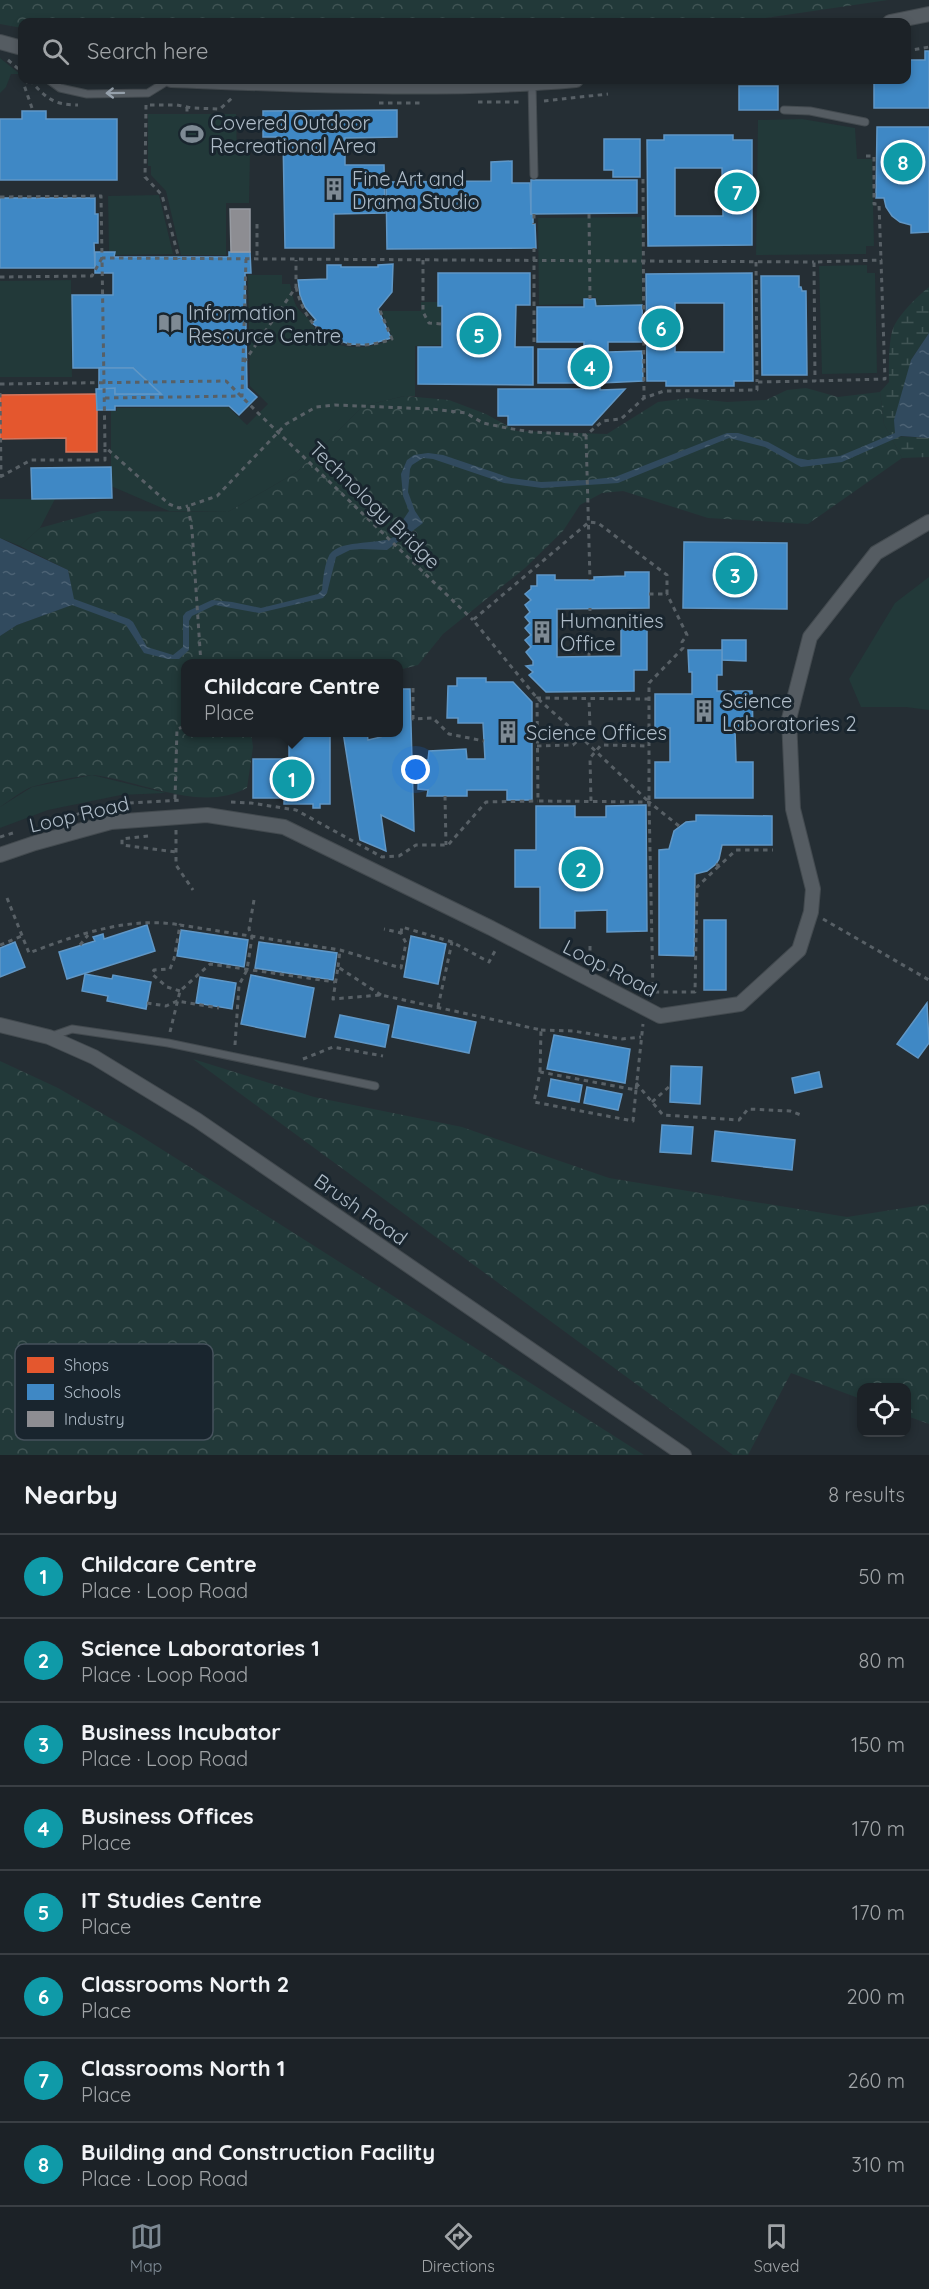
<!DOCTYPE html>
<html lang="en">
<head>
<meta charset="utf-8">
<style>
  body { margin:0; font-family:Quicksand,sans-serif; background:#292f33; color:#f1f3f6 }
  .controls { position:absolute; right:18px; bottom:18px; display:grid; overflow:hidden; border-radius:12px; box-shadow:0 3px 9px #0003 }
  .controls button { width:54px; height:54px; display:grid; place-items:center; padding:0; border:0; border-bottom:2px solid #3a3f44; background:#1c2227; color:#f1f3f6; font:30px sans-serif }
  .you { position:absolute; left:416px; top:770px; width:21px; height:21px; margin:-15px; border:4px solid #fff; border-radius:50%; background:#1a73e8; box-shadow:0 0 0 9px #1a73e833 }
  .badge { display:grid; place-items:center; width:39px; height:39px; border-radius:50%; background:#7e8a94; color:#fff; font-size:20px; font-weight:700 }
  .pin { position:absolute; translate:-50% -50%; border:3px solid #fff; box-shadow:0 2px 6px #0006 }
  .popup { position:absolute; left:181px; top:659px; width:222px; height:78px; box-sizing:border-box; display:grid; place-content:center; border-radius:12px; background:#1c2227; filter:drop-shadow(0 2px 4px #0005); font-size:20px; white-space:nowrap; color:#a0a4a7 }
  .popup b { font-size:22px; color:#f1f3f6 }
  .popup::after { content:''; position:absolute; left:50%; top:100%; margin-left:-12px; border:12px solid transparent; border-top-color:#1c2227 }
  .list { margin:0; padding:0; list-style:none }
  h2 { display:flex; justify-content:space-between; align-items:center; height:78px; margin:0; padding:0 24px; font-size:26px }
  h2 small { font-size:20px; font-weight:400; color:#a0a4a7 }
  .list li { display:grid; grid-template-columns:39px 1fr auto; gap:18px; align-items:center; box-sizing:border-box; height:84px; padding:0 24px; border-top:2px solid #3a3f44 }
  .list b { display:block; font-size:22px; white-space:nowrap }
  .list p { margin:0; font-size:20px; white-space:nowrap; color:#a0a4a7 }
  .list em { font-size:20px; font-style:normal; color:#a0a4a7 }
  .icon { flex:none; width:33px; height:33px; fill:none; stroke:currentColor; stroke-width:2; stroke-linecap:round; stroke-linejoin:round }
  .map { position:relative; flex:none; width:929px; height:1455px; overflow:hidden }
  .search { position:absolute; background:#1c2227; box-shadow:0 3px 9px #0003; left:18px; right:18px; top:18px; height:66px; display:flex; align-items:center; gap:15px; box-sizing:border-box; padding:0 21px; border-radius:12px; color:#a0a4a7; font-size:22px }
  .sheet { height:750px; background:#1c2227 }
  nav { display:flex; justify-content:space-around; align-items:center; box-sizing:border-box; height:84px; border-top:2px solid #3a3f44; background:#1c2227; font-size:16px; color:#a0a4a7 }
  nav a { display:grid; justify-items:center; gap:3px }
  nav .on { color:#7e8a94 }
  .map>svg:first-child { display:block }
</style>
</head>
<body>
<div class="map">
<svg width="929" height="1455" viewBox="0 0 929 1455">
  <defs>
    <pattern id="forest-crowns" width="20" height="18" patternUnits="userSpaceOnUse" patternTransform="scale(1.5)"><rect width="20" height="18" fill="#223939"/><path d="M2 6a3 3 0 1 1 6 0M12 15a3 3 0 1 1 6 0" fill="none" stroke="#405454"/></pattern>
    <pattern id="wetland-marsh" width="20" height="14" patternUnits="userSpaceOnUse" patternTransform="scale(1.5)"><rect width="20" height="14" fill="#223939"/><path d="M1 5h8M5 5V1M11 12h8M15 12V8" fill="none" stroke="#405454"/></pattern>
    <pattern id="water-ripples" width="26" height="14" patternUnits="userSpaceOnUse" patternTransform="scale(1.5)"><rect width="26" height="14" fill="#314a5e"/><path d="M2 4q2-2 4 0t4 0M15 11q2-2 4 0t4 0" fill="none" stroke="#4c6274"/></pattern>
  </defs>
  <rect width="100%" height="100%" fill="#252e34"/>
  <!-- green -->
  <g fill="#223939">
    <path d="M0,58L20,74H11L6,87L0,93Z"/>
    <path d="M148,114H236L237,153H250L249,203H226V255H181L166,191L151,175V166H148Z"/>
    <path d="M802,119L855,128L857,159H872L874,246H866V254L756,255L758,120Z"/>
    <path d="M159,195L173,254L115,255V251H109L108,196Z"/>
    <path d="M642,217V305H596V297L583,298V304L539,305L538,218Z"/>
    <path d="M867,265V273H875L877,373L822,374L819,266Z"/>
    <path d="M248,275H282V284H290C292,291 293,301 297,307C300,312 307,316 310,321C327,352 364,352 393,339L381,311H421V302H438V306L441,307V345L415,346V396H405L363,406L297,472L228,512L169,511L111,486V411H117V408L228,407L247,425L268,404L250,386Z"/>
    <path d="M71,280L72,377H0V281Z"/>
    <path d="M0,499H55L40,528L20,546L0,538Z"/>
    <path d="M929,577V710L906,707H861L849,679L895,603Z"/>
    <path d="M92,775L166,793L121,795L48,810L0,828V807L32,787Z"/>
  </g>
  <!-- forest -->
  <g fill="url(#forest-crowns)">
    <path d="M0,0H888L739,22H22V28L0,24Z"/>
    <path d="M806,388L838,397L880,392L884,424L902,458L808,524L708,518L623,491L602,493L580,505L563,531L525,568L443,634L418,665L399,670L398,664H186V732L251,733L253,747L247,788C201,813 142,781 94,775C86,774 40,784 31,787C20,792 10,800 0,807V636L17,625L74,604L68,570L20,546L40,528L101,511L228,512L297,472L363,406L405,396L449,400L486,414L517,431L607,434L658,402L689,398L727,402L766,400L787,390Z"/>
    <path d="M193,1059L314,1097L462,1127L609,1178L847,1217L929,1204V1424L907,1416L906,1388H862L861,1399L791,1373L748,1455H733Z"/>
    <path d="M0,1061L58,1088L136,1133L644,1455H0Z"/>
  </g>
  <!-- wetland -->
  <path fill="url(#wetland-marsh)" d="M929,287V333L911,360L896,436L929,438V457L902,458L884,424L880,392L889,382C889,367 888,340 894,326C901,312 917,297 929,287Z"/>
  <!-- water -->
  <path fill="url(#water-ripples)" d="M929,333V438L901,436L842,462L801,467L765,447L729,438L618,483L542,488L504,483L433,459L423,458L412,465L410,469L408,492L415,511L423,523L387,550L361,549L350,550L336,557L327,593L323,598L259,613L215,605L192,616L189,621V650L179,659H168L144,653L126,625L72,605L17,625L0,636V538L68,570L74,599L129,619L133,622L147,647L173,655L183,647V616L186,612L212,600L232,602L261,608L318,594L322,590C323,580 324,568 328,558C335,538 377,546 394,537C398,535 401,531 405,528L403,520L409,511L403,496L401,474L407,460L414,455L428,453L443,455L511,478L541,482L587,480L615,477L727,433H738L768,442L797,458L808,460L840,456L895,433L894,420L911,360Z"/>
  <!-- shops -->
  <path fill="#e4572e" stroke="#d4755c" stroke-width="1.5" d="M97,394V452H66V438L0,439V395Z"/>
  <!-- schools -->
  <g fill="#3f88c5" stroke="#6097c6" stroke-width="1.5" fill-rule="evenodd">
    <path d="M925,51H929V108H874V80H906V60H925Z"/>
    <rect x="739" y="86" width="39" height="24"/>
    <path d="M397,110V137L345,138V165H384L385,213L334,214V248H285L283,137H263V111Z"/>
    <path d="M22,111H46V119H117V180H0V119H22Z"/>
    <path d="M877,127H929V232L911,233V225L900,222L892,216L886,207L884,198H876Z"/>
    <path d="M664,135H733V140H752V245L648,246L647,140H664ZM675,168H722L723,216H675Z"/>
    <path d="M604,139H640V177H613V170H604Z"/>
    <path d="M512,161V183H530L531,214H533V224H535L536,248L387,249L386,182L491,181V162Z"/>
    <path d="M531,180H637V213L531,214Z"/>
    <path d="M0,198H95V214H98V243H94L95,268H0Z"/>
    <path d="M95,252H115L114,257H229V252H250L251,273H245L247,388L257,397L239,415L229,406H115V410H97L96,389L115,388V394H161L133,368H73L72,295H113V273H95Z"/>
    <path d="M393,264L392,292L378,309L391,338L368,345L350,344L334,339L312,323L316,320L305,307L300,295L298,280L327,279V265H341V267H378V265Z"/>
    <path d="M438,273H530V305H516L515,347H533V385L418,384V347H442V306H438Z"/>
    <path d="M752,273L753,381H734V386H666V381H647L646,274ZM675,303H724V352H675Z"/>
    <path d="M761,276H799V287H801L802,291H806L807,375H762Z"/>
    <path d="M584,299H595L596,306L642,305L643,342H608V352L642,351L643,381L600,383V390L625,389L592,425H508V416H498V389H583V383H538V349H584V342H537V307H584Z"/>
    <path d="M99,368H133L161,394H115V388L99,389Z"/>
    <path d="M111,467L112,498L32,499L31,468Z"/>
    <path d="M684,542L787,543V609L683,608Z"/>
    <path d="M625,572H649V608L557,609V657L621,656V620H647V670H634V691L546,692L529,675L533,672L526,666L533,665V661L526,652L531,647L525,640L531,635L525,628L530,623L525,617L530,612L525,605L531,600L525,594L531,589V586H537V575H555V580H594V577L625,576Z"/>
    <path d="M722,640H746V661L722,660Z"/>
    <path d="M688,650H722V675H717V691H752L753,729H735L736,762H753V798H655V762H670V728H655V694H692V672H689Z"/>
    <path d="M457,678H486V682H513L532,702V800H507V790H467V796H427L428,790L418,789L419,760H428L429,751L466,749L467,759H485L483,723H458V718H447L448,686H457Z"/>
    <path d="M398,689H410L414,831L381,815L386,851L360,840L343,732H367L368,740L381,737V732H398Z"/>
    <path d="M289,732H330V804H320V808H313V804H284V798H253V759H289Z"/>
    <path d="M646,805L647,931L607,932V910L575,911V928H540V887H515V850H536V806H575V817H606V806Z"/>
    <path d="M696,815L772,816V845H722L719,859L716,864L707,871L695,874L694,956L659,955V850L669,849L674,831L686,822L696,821Z"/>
    <rect x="704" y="920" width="22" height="70"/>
    <path d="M147,925L155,951L67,979L59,952L95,941L93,937L103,934L104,939Z"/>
    <path d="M181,930L248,940L244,967L177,956Z"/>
    <path d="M411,936L446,944L438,984L404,977Z"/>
    <path d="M15,942L25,967L0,977V948Z"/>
    <path d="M259,942L337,953L333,980L255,968Z"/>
    <path d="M85,974L112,979L113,975L151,982L146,1009L107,1001L108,996L82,991Z"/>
    <path d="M251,975L314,988L305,1037L241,1024Z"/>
    <path d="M200,977L236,983L232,1009L196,1003Z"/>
    <path d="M927,1003L929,1043L918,1058L897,1044Z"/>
    <path d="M398,1006L476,1022L469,1053L392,1037Z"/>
    <path d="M340,1015L389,1025L385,1047L335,1037Z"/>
    <path d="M554,1035L630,1049L625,1083L547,1069Z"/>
    <path d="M671,1066L702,1067L700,1104L670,1102Z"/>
    <path d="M819,1072L822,1087L795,1093L792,1078Z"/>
    <path d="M551,1079L582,1085L579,1102L548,1096Z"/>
    <path d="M587,1087L622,1094L618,1110L584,1103Z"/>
    <path d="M662,1125L693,1127L691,1154L660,1152Z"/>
    <path d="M715,1131L795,1140L792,1170L712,1161Z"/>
  </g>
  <!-- industry -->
  <path fill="#8d8d92" stroke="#979ba2" stroke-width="1.5" d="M230,209H250V252H231Z"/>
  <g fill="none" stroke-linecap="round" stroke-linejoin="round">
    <!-- service casing -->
    <g stroke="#434a4f" stroke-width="9">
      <g id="service">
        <path d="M49,80L60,88L87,94L148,93L169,80"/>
        <path d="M532,84L534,175"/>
        <path d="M784,110L810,111L865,122"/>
        <path d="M52,1036L72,1029L168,1043L375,1086"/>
      </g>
    </g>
    <!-- minor casing -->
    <g stroke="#434a4f" stroke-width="16">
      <g id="minor">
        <path d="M890,22L929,14"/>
        <path d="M0,42L22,48"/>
        <path d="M171,80C306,85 442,92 576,80"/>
        <path d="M0,855L35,843L111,822L207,815L284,827L491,928L660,1016L740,1004L799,950L811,912L813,889L793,809L789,719L810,637L876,553L929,522"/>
        <path d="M0,1025L49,1037L94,1057L197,1120L684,1455"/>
      </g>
    </g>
    <!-- path -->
    <g stroke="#586066" stroke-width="3" stroke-dasharray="4.5 4.5" stroke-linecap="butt">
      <path d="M906,51L929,47"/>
      <path d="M8,60L22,72"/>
      <path d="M29,80L24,85L33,111"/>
      <path d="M30,80C46,98 53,105 78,105"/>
      <path d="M544,101L608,94"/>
      <path d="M478,102H523"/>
      <path d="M379,103H421"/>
      <path d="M146,105L145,177L162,195L179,259"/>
      <path d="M150,105H177L192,108L220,109L232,98"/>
      <path d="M187,107V114"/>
      <path d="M866,156H874V204H879L881,260"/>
      <path d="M643,179L644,398"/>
      <path d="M0,197L101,196L102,258L814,262"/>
      <path d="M534,214V224"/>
      <path d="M589,214L590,299"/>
      <path d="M257,224V258"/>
      <path d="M423,260V312L429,323L442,324"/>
      <path d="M756,262L757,382"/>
      <path d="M0,277L92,276L102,258L105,447L169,504L179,508L188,506"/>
      <path d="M296,287C308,337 344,356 392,339L379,308"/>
      <path d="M534,342V248"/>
      <path d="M244,362L296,287V260"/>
      <path d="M0,384L226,381L257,412"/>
      <path d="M0,393L1,475"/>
      <path d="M105,398L242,396L246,259"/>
      <path d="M586,435L590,580"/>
      <path d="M0,477L31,460H105V449"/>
      <path d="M649,594H667V575L598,523L589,522L473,620L537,698L584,740L649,802V683L683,648L682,642L687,635L667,594"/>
      <path d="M589,656L590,608"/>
      <path d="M201,664L192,530L188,506L217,496L286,424L316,407L335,405L432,409L466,413L483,423L507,428L531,432L586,435L603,421L621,419L644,398L664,391L757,390V382L815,381L814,262L881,260L885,379L815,381"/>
      <path d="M413,688V719L433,718L449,734L484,741"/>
      <path d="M649,699L537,698L538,801L649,802L679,826"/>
      <path d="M537,746L573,745L590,728L589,698"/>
      <path d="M445,796L446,845"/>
      <path d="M175,799L177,729L186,726"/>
      <path d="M591,801L590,758L601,745L649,746"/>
      <path d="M231,802L251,803L296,810L382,857L399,856L416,845H448L486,802L538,801"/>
      <path d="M649,802L653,992"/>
      <path d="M42,824L114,804L182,800"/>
      <path d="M176,830V865L193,890"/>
      <path d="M148,836L122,839V845L176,852"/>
      <path d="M0,837L13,833"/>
      <path d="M716,864L719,866L736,850H773"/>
      <path d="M7,898L29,953C76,935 129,916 180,925"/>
      <path d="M823,919L929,980"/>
      <path d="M401,933L402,927L452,942L489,962L495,951"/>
      <path d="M0,945L22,936"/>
      <path d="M80,945L88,935"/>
      <path d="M590,946V959"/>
      <path d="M338,967L340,950"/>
      <path d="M606,969L653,992H695L697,887L719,866"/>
      <path d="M180,991L167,987L152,974L154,970L170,969L174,959L180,925L340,950L401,968L406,943L401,933L384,929"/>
      <path d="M381,995L338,967L333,999L381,995L541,1030L540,1072"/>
      <path d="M147,1003L166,1006L177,1001L219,1008"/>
      <path d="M438,1007L452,942"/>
      <path d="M541,1030L573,1031L622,1039L641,1037"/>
      <path d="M170,1032L180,991L210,964L335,982"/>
      <path d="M235,1045L239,985L247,970L252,937L249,929L254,900"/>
      <path d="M303,1059L333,1047L383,1056"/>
      <path d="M636,1083L663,1115L739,1120L748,1109L790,1111L801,1115"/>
      <path d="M636,1090L633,1121L534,1102L540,1072L636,1090L643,1024"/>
      <path d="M652,1102L671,1085"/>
    </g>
    <!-- service -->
    <use href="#service" stroke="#555c62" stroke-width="7"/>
    <!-- minor -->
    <use href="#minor" stroke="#555c62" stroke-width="14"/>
    <!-- path-bridge -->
    <path stroke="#586066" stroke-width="3" stroke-dasharray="4.5 4.5" stroke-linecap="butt" d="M257,412L473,620"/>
  </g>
  <!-- one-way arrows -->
  <defs><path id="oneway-shaft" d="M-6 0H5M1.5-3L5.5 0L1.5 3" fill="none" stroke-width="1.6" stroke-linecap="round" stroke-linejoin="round" transform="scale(1.5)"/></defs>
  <use stroke="#98a3ae" href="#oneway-shaft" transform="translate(115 93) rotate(179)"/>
  <!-- icons -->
  <defs>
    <g id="stadium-bare" transform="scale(1.8)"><path d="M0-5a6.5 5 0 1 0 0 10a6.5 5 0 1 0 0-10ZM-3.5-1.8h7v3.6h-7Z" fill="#7e8a94" stroke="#19252e" stroke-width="2.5" paint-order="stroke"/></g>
    <g id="building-bare" transform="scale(1.8)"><path d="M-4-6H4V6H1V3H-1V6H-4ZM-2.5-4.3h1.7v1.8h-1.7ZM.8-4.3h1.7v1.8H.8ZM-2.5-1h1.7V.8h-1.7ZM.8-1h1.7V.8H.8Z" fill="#7e8a94" stroke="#19252e" stroke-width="2.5" paint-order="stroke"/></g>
    <g id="library-bare" transform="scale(1.8)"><path d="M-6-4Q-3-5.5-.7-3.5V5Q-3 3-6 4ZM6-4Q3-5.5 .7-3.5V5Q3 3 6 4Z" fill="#7e8a94" stroke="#19252e" stroke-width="2.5" paint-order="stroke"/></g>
  </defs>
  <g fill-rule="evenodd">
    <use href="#stadium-bare" x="192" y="134"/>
    <use href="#building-bare" x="334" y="189"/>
    <use href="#library-bare" x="170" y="323"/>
    <use href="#building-bare" x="542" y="632"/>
    <use href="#building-bare" x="704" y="711"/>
    <use href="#building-bare" x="508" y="732"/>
  </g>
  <g text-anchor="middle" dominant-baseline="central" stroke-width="6" stroke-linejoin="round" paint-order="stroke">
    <!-- poi labels -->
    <g font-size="20" fill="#aebbc7" stroke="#19252e" text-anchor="start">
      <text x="210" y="122">Covered Outdoor<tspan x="210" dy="23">Recreational Area</tspan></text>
      <text x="352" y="178">Fine Art and<tspan x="352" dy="23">Drama Studio</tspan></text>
      <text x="188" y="312">Information<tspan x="188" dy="23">Resource Centre</tspan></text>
      <text x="560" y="620">Humanities<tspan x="560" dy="23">Office</tspan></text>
      <text x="722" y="700">Science<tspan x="722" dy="23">Laboratories 2</tspan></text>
      <text x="526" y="732">Science Offices</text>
    </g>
    <!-- street labels -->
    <g font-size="20" fill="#aebbc7" stroke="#19252e">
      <text transform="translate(375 505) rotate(44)">Technology Bridge</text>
      <text transform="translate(79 814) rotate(-13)">Loop Road</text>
      <text transform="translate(610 968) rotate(27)">Loop Road</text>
      <text transform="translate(361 1209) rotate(35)">Brush Road</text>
    </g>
  </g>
  <!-- legend -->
  <rect x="15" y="1344" width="198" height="96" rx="9" fill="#19252e" stroke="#46525c" stroke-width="1.5"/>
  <rect x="27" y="1357" width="27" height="16" fill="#e4572e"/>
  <rect x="27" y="1384" width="27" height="16" fill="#3f88c5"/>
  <rect x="27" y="1411" width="27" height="16" fill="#8d8d92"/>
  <g font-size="16" fill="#aebbc7">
    <text x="64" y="1371">Shops</text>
    <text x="64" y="1398">Schools</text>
    <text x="64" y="1425">Industry</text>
  </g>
</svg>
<div class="controls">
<button><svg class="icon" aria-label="locate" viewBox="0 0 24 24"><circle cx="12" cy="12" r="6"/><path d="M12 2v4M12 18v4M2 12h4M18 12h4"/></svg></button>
</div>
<div class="you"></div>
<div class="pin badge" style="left:292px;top:779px;background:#0f9aa8">1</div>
<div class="popup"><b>Childcare Centre</b>Place</div>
<div class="pin badge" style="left:581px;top:869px;background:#0f9aa8">2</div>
<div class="pin badge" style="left:735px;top:575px;background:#0f9aa8">3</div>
<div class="pin badge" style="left:590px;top:367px;background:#0f9aa8">4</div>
<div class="pin badge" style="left:479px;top:335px;background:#0f9aa8">5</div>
<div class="pin badge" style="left:661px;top:328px;background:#0f9aa8">6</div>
<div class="pin badge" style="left:737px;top:192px;background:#0f9aa8">7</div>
<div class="pin badge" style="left:903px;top:162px;background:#0f9aa8">8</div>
<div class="search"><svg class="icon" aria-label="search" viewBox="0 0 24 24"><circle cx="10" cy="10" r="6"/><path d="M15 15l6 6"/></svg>Search here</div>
</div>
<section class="sheet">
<h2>Nearby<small>8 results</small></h2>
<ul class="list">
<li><span class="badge" style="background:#0f9aa8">1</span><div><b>Childcare Centre</b><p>Place · Loop Road</p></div><em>50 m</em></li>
<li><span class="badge" style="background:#0f9aa8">2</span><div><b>Science Laboratories 1</b><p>Place · Loop Road</p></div><em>80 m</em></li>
<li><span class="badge" style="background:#0f9aa8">3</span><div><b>Business Incubator</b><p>Place · Loop Road</p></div><em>150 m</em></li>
<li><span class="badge" style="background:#0f9aa8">4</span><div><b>Business Offices</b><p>Place</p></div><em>170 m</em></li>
<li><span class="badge" style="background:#0f9aa8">5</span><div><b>IT Studies Centre</b><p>Place</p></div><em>170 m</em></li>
<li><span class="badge" style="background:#0f9aa8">6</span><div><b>Classrooms North 2</b><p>Place</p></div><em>200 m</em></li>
<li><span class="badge" style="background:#0f9aa8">7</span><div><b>Classrooms North 1</b><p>Place</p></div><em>260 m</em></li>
<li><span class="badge" style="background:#0f9aa8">8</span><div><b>Building and Construction Facility</b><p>Place · Loop Road</p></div><em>310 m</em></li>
</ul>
</section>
<nav>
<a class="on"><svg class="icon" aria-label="map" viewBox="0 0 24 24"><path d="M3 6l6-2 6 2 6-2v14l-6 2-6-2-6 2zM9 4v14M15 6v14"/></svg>Map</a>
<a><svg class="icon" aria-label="directions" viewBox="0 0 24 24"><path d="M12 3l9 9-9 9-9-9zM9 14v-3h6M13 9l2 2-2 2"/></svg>Directions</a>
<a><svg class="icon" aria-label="saved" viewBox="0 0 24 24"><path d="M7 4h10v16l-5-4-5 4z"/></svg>Saved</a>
</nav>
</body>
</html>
